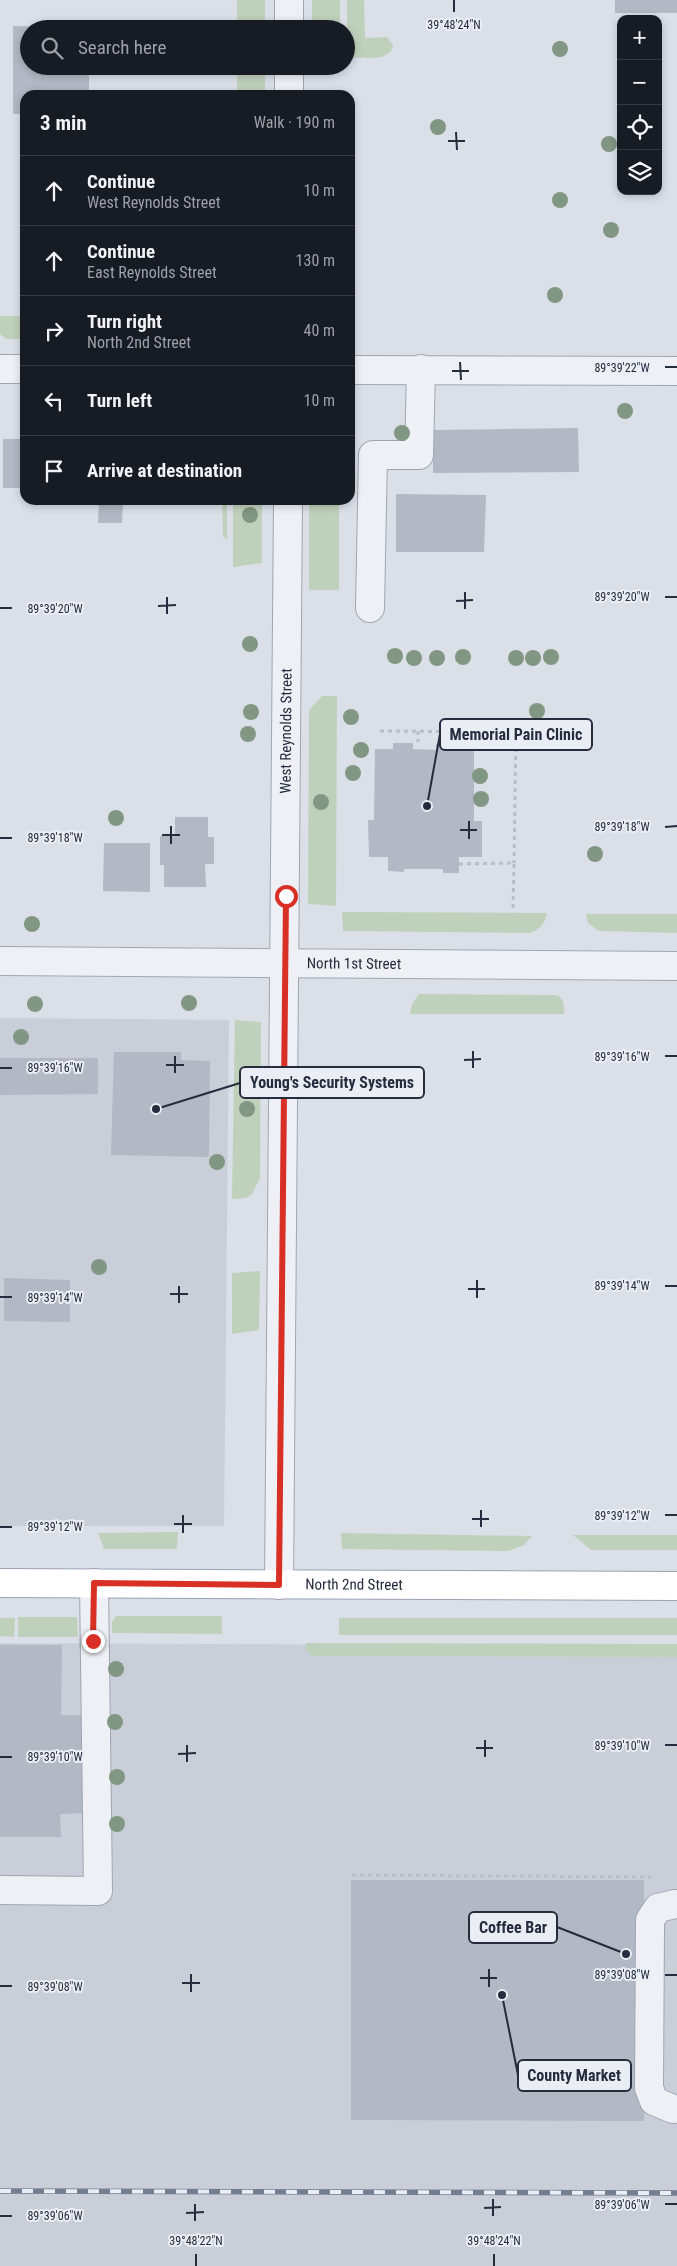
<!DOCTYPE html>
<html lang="en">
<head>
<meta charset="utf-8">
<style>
  body { margin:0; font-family:"Roboto Condensed",sans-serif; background:#20242c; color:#f1f3f6 }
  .controls { position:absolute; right:15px; top:15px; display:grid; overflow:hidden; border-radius:10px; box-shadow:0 2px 8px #0003 }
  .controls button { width:45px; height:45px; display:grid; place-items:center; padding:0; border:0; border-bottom:1px solid #363941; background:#171b24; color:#f1f3f6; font:25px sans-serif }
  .stop { position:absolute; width:15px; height:15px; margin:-11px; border:4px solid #d93025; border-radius:50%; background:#fff }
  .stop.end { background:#d93025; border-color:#fff; box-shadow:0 1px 5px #0008 }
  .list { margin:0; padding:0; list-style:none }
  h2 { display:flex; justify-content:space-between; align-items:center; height:65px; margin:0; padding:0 20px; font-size:21px }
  h2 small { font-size:16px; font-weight:400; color:#9ea1a6 }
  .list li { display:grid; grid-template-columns:32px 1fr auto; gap:15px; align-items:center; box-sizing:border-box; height:70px; padding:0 20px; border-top:1px solid #363941 }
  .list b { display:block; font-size:19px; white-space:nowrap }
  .list p { margin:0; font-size:16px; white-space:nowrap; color:#9ea1a6 }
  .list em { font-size:16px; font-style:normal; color:#9ea1a6 }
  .icon { flex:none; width:28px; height:28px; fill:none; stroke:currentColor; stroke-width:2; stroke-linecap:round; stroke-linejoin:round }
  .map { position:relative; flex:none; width:677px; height:2266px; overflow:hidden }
  .search { position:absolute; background:#171b24; box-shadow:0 2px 8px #0003; left:20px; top:20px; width:335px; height:55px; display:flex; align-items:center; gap:12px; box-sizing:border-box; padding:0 18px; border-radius:28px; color:#9ea1a6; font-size:19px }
  .panel { position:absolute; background:#171b24; box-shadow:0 2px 8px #0003; left:20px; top:90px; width:335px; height:415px; border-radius:15px }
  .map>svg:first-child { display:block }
</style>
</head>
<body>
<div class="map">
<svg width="677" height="2266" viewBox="0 0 677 2266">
  <rect width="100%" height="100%" fill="#dbdfe7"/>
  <!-- built -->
  <g fill="#c9ced9">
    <path d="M0,1018L229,1020L224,1526H0Z"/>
    <path d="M0,1643L677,1646V2266H0Z"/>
  </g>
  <!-- green -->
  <g fill="#c0d1bb">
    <rect x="237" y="0" width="28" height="29"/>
    <rect x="312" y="0" width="28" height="29"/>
    <path d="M347,0H364L365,38L387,37L393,45C391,63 361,57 347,57Z"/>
    <rect x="237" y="66" width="28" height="29"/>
    <path d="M0,316H25V339H6L0,334Z"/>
    <path d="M222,500H227V540L223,536Z"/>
    <path d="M233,500H262V563L233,567Z"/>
    <rect x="309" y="500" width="30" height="90"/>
    <path d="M322,696H337L336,906L308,904L309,713L310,709Z"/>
    <path d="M342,912L547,913C545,923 540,930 530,933L343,931Z"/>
    <path d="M586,914H677V933L599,931L588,923Z"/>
    <path d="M419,994L554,995C564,996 564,1005 564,1014H410L412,1004Z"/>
    <path d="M235,1020L261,1022L260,1178L252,1194L246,1198L232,1199Z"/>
    <path d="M260,1271L259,1330L232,1334V1273Z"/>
    <path d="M178,1532L177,1549H104L98,1533Z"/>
    <path d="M341,1533L532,1536L524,1545L508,1551L342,1549Z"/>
    <path d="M573,1535H677V1550H591Z"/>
    <path d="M116,1616H222V1634L112,1633V1622Z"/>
    <path d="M18,1617H77L78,1637H18Z"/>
    <path d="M0,1618H15L14,1637L0,1636Z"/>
    <rect x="339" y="1618" width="338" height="17"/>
    <path d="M306,1643L677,1644V1657L313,1656L306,1651Z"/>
  </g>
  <!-- building -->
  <g fill="#b2b8c4">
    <rect x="615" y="0" width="62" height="13"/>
    <path d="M13,26L55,27V29H29V66H89V95H25V114H13Z"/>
    <path d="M578,428L579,472L433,473V430Z"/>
    <rect x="3" y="439" width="22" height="49"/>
    <path d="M396,494L486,495L484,552H396Z"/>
    <path d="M99,500H123L122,523H98Z"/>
    <path d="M393,743H413V749L436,750V744H456V750H474V821H482V857H459V873H443V869H404V872L388,871V857H369L368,820H374L375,749H393Z"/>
    <path d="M175,817H208V837H214V864H205L206,887H164V865H160V836H175Z"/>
    <path d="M104,843H150V892L103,891Z"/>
    <path d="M114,1052H181V1060L210,1061L209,1157L111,1155Z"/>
    <path d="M0,1058H98V1094L0,1095Z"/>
    <path d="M4,1278L70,1280V1322L4,1321Z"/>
    <path d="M0,1645H62L61,1715H84L83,1813L60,1814L61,1837H0Z"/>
    <path d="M351,1880H644V2121L351,2120Z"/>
  </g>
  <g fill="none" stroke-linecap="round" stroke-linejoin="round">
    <!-- minor casing -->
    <g stroke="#a0a6b1" stroke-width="30">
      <g id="minor">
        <path d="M289,0V29"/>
        <path d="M289,66V95"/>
        <path d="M0,369H25"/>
        <path d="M350,370L677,371"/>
        <path d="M370,608L373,455H419L421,369"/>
        <path id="s1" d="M0,961L677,966"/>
        <path id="s2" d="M279,1585L288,500"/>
        <path d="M0,1890L98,1891L94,1583"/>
        <path d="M673,2109L654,2101L649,2088L650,1926V1920L658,1908L675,1904"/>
      </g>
    </g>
    <!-- major casing -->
    <g stroke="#9aa3b3" stroke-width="30">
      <g id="major">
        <path id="s3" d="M0,1583L677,1586"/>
      </g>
    </g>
    <!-- path -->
    <g stroke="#b9bdc5" stroke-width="3" stroke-dasharray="4 4" stroke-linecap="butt">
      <path d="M380,731L516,732L514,863"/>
      <path d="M418,731V742"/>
      <path d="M516,732H541"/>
      <path d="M459,864L514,863L513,910"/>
      <path d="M352,1875L651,1877"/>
    </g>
    <!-- minor -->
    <use href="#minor" stroke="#eef0f5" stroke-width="28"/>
    <!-- major -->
    <use href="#major" stroke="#fff" stroke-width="28"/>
    <!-- rail casing -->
    <g stroke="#747e91" stroke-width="5.5">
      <path id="rail" d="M0,2191L677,2193"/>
    </g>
    <!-- rail -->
    <use href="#rail" stroke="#eaeef4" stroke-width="4" stroke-dasharray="11" stroke-linecap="butt"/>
  </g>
  <!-- trees -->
  <g fill="#819683">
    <circle cx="560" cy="49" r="8"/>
    <circle cx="438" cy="127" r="8"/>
    <circle cx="609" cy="144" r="8"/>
    <circle cx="560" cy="200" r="8"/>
    <circle cx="611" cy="230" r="8"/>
    <circle cx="555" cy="295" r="8"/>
    <circle cx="625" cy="411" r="8"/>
    <circle cx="402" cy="433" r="8"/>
    <circle cx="250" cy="515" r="8"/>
    <circle cx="250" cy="644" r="8"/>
    <circle cx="395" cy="656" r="8"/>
    <circle cx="463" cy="657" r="8"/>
    <circle cx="551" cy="657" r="8"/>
    <circle cx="414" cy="658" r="8"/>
    <circle cx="437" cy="658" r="8"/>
    <circle cx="516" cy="658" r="8"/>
    <circle cx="533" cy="658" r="8"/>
    <circle cx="537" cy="711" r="8"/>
    <circle cx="251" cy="712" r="8"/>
    <circle cx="351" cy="717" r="8"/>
    <circle cx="248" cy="734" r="8"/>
    <circle cx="361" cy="750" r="8"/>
    <circle cx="353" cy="773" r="8"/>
    <circle cx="480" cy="776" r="8"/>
    <circle cx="481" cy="799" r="8"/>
    <circle cx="321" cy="802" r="8"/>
    <circle cx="116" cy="818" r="8"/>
    <circle cx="595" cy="854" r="8"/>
    <circle cx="32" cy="924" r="8"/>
    <circle cx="189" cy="1003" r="8"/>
    <circle cx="35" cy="1004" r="8"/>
    <circle cx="21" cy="1037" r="8"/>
    <circle cx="247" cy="1109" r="8"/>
    <circle cx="217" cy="1162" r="8"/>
    <circle cx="99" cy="1267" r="8"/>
    <circle cx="116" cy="1669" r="8"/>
    <circle cx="115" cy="1722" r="8"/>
    <circle cx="117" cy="1777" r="8"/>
    <circle cx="117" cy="1824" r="8"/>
  </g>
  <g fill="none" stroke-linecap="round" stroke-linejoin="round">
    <!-- route -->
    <path stroke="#d93025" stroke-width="6" d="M93,1641L94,1583L279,1585L286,896"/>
  </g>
  <!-- ticks -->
  <path fill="none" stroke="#242c3d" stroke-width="2" d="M454,0V12M456,132L457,150M448,141H465M460,362L461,380M665,367H677M452,371H469M465,592V609M167,597V614M665,597H677M456,601L473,600M158,606L176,605M0,608H12M469,821V839M171,826V844M665,827L677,826M460,830H477M162,835H180M0,838H12M473,1051V1068M175,1056V1073M665,1056H677M464,1060L481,1059M166,1065H184M0,1068H12M477,1280V1298M179,1286V1303M665,1286H677M468,1289H485M170,1294H188M0,1297H12M481,1510V1527M183,1515V1533M665,1515H677M472,1519H489M174,1524H192M0,1527H12M485,1740V1757M187,1745V1762M665,1745H677M476,1748H493M178,1754L196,1753M0,1757H12M489,1969V1987M191,1974V1992M665,1975H677M480,1978H497M182,1983H200M0,1986H12M493,2199V2216M195,2204V2221M665,2204H677M484,2208L501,2207M186,2213L204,2212M0,2216H12M196,2254V2266M494,2254V2266"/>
  <g text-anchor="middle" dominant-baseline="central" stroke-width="4" stroke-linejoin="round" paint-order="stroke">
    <!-- street labels -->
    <g font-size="15" fill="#242c3d" stroke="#eaeef4">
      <text stroke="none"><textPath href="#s2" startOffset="854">West Reynolds Street</textPath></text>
      <text stroke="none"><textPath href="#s1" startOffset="354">North 1st Street</textPath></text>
      <text stroke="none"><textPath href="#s3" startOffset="354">North 2nd Street</textPath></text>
    </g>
  </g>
  <g font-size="12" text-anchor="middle" fill="#242c3d" stroke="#eaeef4" stroke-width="4" stroke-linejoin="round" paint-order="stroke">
    <text x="454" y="29">39°48'24"N</text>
    <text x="622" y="372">89°39'22"W</text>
    <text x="622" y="601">89°39'20"W</text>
    <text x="55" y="613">89°39'20"W</text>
    <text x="622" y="831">89°39'18"W</text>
    <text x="55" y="842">89°39'18"W</text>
    <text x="622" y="1061">89°39'16"W</text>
    <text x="55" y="1072">89°39'16"W</text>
    <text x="622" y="1290">89°39'14"W</text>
    <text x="55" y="1302">89°39'14"W</text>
    <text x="622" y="1520">89°39'12"W</text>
    <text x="55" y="1531">89°39'12"W</text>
    <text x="622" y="1750">89°39'10"W</text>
    <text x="55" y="1761">89°39'10"W</text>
    <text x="622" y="1979">89°39'08"W</text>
    <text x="55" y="1991">89°39'08"W</text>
    <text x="622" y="2209">89°39'06"W</text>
    <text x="55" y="2220">89°39'06"W</text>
    <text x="196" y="2245">39°48'22"N</text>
    <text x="494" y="2245">39°48'24"N</text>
  </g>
  <!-- callouts -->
  <path fill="none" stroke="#242c3d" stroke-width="2" d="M427 806L440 734M156 1109L240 1083M626 1954L557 1927M502 1995L518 2075"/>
  <g fill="#242c3d" stroke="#eaeef4" stroke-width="2">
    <circle cx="427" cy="806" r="5"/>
    <circle cx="156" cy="1109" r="5"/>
    <circle cx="626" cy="1954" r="5"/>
    <circle cx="502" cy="1995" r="5"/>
  </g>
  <g fill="#eaeef4" stroke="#242c3d" stroke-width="2">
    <rect x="440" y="719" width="152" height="31" rx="5"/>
    <rect x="240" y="1067" width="184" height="31" rx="5"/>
    <rect x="469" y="1912" width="88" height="31" rx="5"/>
    <rect x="518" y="2060" width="113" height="31" rx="5"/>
  </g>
  <g font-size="16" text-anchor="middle" font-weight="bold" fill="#242c3d">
    <text x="516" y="740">Memorial Pain Clinic</text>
    <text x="332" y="1088">Young's Security Systems</text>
    <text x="513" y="1933">Coffee Bar</text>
    <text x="574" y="2081">County Market</text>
  </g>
</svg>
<div class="controls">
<button>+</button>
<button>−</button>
<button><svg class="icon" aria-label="locate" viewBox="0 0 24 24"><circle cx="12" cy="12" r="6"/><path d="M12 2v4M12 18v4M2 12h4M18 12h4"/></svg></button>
<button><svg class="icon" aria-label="layers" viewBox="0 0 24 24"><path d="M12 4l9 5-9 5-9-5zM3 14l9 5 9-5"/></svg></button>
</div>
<div class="stop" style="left:286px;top:896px"></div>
<div class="stop end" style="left:93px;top:1641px"></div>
<div class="search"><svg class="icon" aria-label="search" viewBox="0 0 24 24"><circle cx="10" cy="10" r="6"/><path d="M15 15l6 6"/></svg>Search here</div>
<section class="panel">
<h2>3 min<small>Walk · 190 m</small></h2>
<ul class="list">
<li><svg class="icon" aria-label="ahead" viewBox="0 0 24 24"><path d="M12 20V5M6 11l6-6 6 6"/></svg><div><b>Continue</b><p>West Reynolds Street</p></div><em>10 m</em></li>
<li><svg class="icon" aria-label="ahead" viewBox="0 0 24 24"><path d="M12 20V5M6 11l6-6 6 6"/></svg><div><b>Continue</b><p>East Reynolds Street</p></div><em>130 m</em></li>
<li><svg class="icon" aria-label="right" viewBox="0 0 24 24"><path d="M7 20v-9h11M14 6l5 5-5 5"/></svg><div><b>Turn right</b><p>North 2nd Street</p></div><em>40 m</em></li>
<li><svg class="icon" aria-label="left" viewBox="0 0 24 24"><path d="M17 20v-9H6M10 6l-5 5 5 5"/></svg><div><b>Turn left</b></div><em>10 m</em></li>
<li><svg class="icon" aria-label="arrive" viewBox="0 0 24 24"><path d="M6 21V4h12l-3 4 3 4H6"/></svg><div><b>Arrive at destination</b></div></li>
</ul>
</section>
</div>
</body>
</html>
